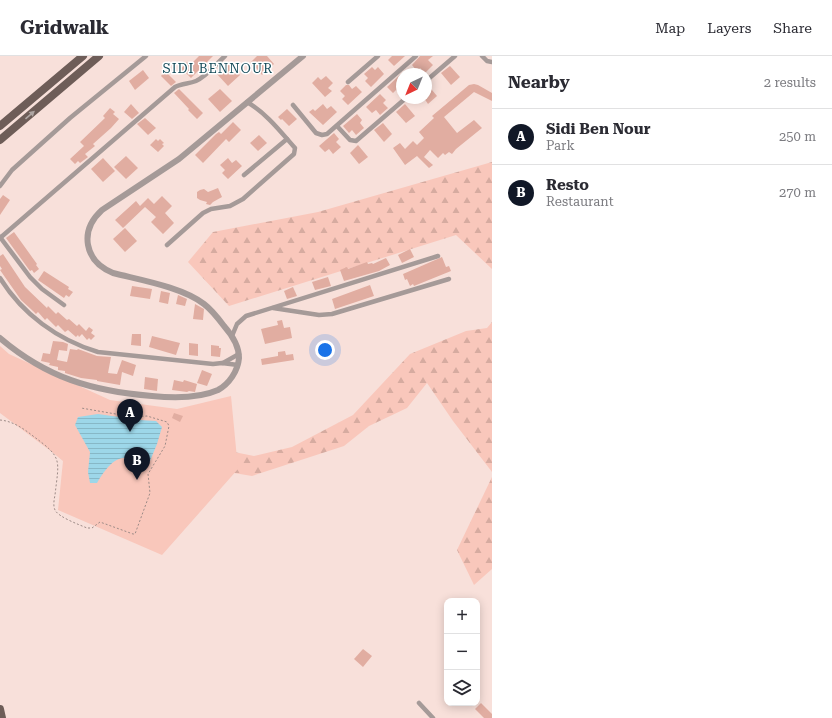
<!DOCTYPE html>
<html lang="en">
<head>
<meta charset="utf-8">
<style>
  body { margin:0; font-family:"Roboto Serif",serif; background:#f7f7f7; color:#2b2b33 }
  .controls { position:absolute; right:12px; bottom:12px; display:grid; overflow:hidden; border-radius:8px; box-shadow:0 2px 10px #0003 }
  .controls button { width:36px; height:36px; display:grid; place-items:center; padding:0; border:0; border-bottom:1px solid #e1e1e2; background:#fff; color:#2b2b33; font:20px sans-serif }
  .compass { position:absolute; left:396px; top:12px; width:36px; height:36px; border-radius:50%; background:#fff; box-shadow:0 2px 10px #0003; rotate:223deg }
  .you { position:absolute; left:325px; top:294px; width:14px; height:14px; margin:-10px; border:3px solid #fff; border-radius:50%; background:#1a73e8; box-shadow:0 0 0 6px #1a73e833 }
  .badge { display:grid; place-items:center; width:26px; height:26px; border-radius:50%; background:#111827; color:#fff; font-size:13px; font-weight:700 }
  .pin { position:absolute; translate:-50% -33px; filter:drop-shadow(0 1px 2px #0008) }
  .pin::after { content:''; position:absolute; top:21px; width:14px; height:12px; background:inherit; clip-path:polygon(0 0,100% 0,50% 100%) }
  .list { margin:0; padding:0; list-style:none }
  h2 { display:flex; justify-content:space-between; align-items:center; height:52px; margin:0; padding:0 16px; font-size:17px }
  h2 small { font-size:13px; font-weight:400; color:#7c7c81 }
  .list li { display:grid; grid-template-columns:26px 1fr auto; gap:12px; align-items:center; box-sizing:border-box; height:56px; padding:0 16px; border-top:1px solid #e1e1e2 }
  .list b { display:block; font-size:15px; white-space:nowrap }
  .list p { margin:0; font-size:13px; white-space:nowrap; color:#7c7c81 }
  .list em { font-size:13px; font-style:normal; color:#7c7c81 }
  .icon { flex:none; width:22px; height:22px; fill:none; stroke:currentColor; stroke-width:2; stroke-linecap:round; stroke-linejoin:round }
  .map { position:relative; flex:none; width:492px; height:662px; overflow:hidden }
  header { display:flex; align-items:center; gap:24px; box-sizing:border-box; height:56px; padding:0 20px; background:#fff; border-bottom:1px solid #e1e1e2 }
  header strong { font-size:19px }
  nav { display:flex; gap:22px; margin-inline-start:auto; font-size:14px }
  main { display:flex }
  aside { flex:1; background:#fff }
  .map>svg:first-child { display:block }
</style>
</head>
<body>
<header>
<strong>Gridwalk</strong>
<nav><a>Map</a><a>Layers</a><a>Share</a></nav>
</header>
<main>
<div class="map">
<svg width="492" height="662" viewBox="0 0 492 662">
  <defs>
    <pattern id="forest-firs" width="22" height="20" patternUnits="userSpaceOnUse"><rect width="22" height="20" fill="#f9c7bb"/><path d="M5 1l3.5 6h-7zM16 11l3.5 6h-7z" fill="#d6aba0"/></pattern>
    <pattern id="water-rules" width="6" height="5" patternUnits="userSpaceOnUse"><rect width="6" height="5" fill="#9dd7e9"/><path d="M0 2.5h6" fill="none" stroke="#87b8c7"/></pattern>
  </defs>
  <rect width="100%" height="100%" fill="#f8e0da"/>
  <!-- forest -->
  <g fill="url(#forest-firs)">
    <path d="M492,106V213L456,179L229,250L188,206L213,176L318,156Z"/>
    <path d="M492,266V416L453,365L427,327L407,352L369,370L344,390L252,420L198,411L174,384L254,400L292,391L353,359L410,298L466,275L487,272Z"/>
    <path d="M492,421V513L474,529L457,494Z"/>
  </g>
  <!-- green -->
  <path fill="#f9c7bb" d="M0,290L9,298L110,344L177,353L231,340L238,413L162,499L58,454L63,405L52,396L0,357Z"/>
  <!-- water -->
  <path fill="url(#water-rules)" d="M98,358L140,364L156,365L162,371L157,388L150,405L143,408C138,406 132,402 128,402C113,400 104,416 97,427H90L88,416L90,396L75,369L78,361Z"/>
  <!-- building -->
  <g fill="#e1ada1">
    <path d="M199,0H213L191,22L185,16L183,17L180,14L187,6L190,9Z"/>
    <path d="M257,0H267L274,8L262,19L251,6Z"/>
    <path d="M392,0H405L394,10L388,4Z"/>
    <path d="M420,0H433L428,4L433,9L425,17L420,12L417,15L412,9Z"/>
    <path d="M228,6L240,19L228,30L216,17Z"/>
    <path d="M450,10L460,21L451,29L441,17Z"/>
    <path d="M372,11L375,14L378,11L384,18L371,31L365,25L368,22L364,18Z"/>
    <path d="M143,14L149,22L135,34L129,25Z"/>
    <path d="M165,15L176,26L171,30L161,20Z"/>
    <path d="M402,17V40L396,34L393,37L387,31Z"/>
    <path d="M326,20L333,27L328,32L332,35L325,41L312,27L318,21L321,24Z"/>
    <path d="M427,28L437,40L428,48L424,42H426V29Z"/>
    <path d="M474,28L478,29L492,37V45L474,36L444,61L457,77L474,64L482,72L456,93L452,98L449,96L445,99L443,97L438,102L430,94L424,101L433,109L429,112L417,100L405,109L393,92L400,87L405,93L413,85L417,89L424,82L419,76L434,62L432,60L469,29Z"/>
    <path d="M346,29H349L352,33L356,30L362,36L348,49L342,43L345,40L340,35Z"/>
    <path d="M179,33L203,57L197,63L188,54L189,53L174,37Z"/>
    <path d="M220,33L232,45L220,56L208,43Z"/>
    <path d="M380,38L386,44L383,47L388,52L380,59L376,54L372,57L366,51Z"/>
    <path d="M131,48L139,57L132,63L124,56Z"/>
    <path d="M323,48L327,53L331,50L337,56L323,69L309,56L313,53L315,55Z"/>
    <path d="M405,48L415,60L406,67L396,56Z"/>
    <path d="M110,52L115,56L113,58L119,63L111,72L93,88L95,90L85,98L88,101L80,107L78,105L75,108L70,103L84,90L80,86L105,62L103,60Z"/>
    <path d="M287,53L297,63L289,70L282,63L281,64L278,61Z"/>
    <path d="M357,58L362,64L360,67L364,72L356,79L352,74L349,77L343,70Z"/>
    <path d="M145,62L156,72L148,79L137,68Z"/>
    <path d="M233,66L241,74L229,86L226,83L203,107L195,99L216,78L219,76L221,78Z"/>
    <path d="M383,67L392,78L384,86L374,74Z"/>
    <path d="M334,77L339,83L336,86L341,91L333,98L329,93L325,96L319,90Z"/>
    <path d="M259,79L267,87L258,95L250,87Z"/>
    <path d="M156,83L158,85L160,83L164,87L162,88L164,90L158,96L150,89Z"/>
    <path d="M358,89L368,101L359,108L350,97Z"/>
    <path d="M126,100L138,112L126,123L114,111Z"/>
    <path d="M103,102L115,115L103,126L91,113Z"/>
    <path d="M228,102L232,107L236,104L242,110L228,123L222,117L225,114L220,109Z"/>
    <path d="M218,132L222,141L213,146L210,149L206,148L207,146L200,144L197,142V136L200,134L204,133L208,136Z"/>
    <path d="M3,139L10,144L0,159V143Z"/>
    <path d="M162,140L172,150L165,157L174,167L163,178L151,166L156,161L145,151L123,172L115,164L136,145L140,150L148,142L154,148Z"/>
    <path d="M125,172L137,185L125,196L113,183Z"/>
    <path d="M14,176L37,208L36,209L39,213L34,217L32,214L30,215L6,182Z"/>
    <path d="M410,193L414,201L402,207L398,199Z"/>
    <path d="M3,198L25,231L47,252L48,250L56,258L58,256L67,264L69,263L77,270L79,268L86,275L89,271L93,274L91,277L95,280L91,284L89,282L87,284L82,278L79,281L78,279L76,281L68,274L65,276L58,269L56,271L47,262L45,264L38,256L36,258L33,255L21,244L0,214L2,213L0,210V200Z"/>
    <path d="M442,201L446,211L449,210L451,215L414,230L413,228L410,230L407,223L405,224L403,218Z"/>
    <path d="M386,202L390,209L379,215L344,225L340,214L347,211L348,213L367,206L368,208L372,207L373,208Z"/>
    <path d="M44,215L69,231L68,233L73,236L69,241L66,239L64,242L38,224Z"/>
    <path d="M328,221L331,230L315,234L312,226Z"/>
    <path d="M370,229L374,240L335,253L332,243Z"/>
    <path d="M132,230L152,233L150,243L130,240Z"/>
    <path d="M293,231L297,240L287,243L284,235Z"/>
    <path d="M161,235L170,237L168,248L159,246Z"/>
    <path d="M178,239L187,243L185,250L176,248Z"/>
    <path d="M195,248L204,253L203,264L193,263Z"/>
    <path d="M282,264L284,272L290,271L292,282L265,288L261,273L278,269L277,265Z"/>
    <path d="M132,278H141V290L131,289Z"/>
    <path d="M152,280L180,287L176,299L149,291Z"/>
    <path d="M53,285L63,286L68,288L67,295L59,294L57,304L67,306L70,293L77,294L78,293L97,300L111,301L108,317L117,318L122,304L136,309L133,320L122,316L120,329L97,325V324L81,322L65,317V315L58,314V311L49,309L50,307L41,305L43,297L50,298Z"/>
    <path d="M189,287L198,288V300L189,299Z"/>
    <path d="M211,289L219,290V292H221L220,301L211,300Z"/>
    <path d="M285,295L286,299L293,298L294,304L262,309L261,303L278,300V296Z"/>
    <path d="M202,314L212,318L207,330L197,327Z"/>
    <path d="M145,321L158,323L157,335L144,333Z"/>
    <path d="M174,324L183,326L184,324L197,328L195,336L189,335L187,336L172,334Z"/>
    <path d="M174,357L183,360L180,366L172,362Z"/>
    <path d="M363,593L372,600L363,611L354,603Z"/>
    <path d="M481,647L492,658V662H484L475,653Z"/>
  </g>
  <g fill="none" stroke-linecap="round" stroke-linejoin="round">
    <!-- path -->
    <path stroke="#9d8b87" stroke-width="1" stroke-dasharray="2 2" stroke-linecap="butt" d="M0,364C12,365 23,372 33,380C63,402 59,403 55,439C54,444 53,450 55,454C58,461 80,469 87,472H92L100,466L133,478H135L150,437L148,418L165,390L169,370L167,366L147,360L133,361L81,352"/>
    <!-- minor -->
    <g stroke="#a59a98" stroke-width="4.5">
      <path d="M482,0L487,5L492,6"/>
      <path d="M426,25L455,0"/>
      <path d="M348,26L378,0"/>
      <path d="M293,49L316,77L322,79L327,78L416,0"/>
      <path d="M337,70L350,84L356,85L406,42"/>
      <path d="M244,119L287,83"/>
      <path d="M0,130L12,114L70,62L146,0"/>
      <path d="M0,181L30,221L42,233L64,249"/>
      <path d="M0,182L175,31C182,27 189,28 196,25C207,20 216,8 225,0"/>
      <path d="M167,189L203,157L211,153L230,150L243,143L294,98L295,92C280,75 266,57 247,46"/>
      <path d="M0,222C22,258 58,284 98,296L213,308L222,307L238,309"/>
      <path d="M273,252L319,259L332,258L449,223"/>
      <path d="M232,280L237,268L246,260L438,200"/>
      <path d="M223,307L239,298"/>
      <path d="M419,647L433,662"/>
    </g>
    <!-- tertiary -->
    <path stroke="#a59a98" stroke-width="6" d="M0,282C47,322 92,335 152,340C173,342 198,343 218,334C229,328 238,315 239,302C239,290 232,279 224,270C218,262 212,254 204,248C182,231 140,224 113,217C84,205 79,175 102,154L179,103L303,0"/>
    <!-- primary -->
    <g stroke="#6e5d58" stroke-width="8">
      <path d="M0,70L83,0"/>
      <path d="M0,84L99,0"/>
      <path d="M0,653L2,662"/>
    </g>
  </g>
  <!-- one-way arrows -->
  <defs><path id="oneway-solid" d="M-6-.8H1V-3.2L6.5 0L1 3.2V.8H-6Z"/></defs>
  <use fill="#afa6a3" href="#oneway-solid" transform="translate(30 59) rotate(-41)"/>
  <g text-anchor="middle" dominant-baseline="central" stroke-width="3" stroke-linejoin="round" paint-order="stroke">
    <!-- neighbourhood labels -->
    <g font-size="13" letter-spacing="1" fill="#164c5a" stroke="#fff">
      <text x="218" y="12">SIDI BENNOUR</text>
    </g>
  </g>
</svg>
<div class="controls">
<button>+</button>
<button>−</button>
<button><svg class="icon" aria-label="layers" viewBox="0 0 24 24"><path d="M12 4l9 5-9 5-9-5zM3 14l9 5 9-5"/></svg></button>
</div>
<svg class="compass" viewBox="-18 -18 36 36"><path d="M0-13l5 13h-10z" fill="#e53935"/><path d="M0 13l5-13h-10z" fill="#7c7c81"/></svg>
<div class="you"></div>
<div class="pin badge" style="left:130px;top:376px">A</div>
<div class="pin badge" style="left:137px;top:424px">B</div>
</div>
<aside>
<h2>Nearby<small>2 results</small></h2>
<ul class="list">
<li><span class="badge">A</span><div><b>Sidi Ben Nour</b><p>Park</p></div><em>250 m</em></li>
<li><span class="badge">B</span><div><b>Resto</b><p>Restaurant</p></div><em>270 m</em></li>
</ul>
</aside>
</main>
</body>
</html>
